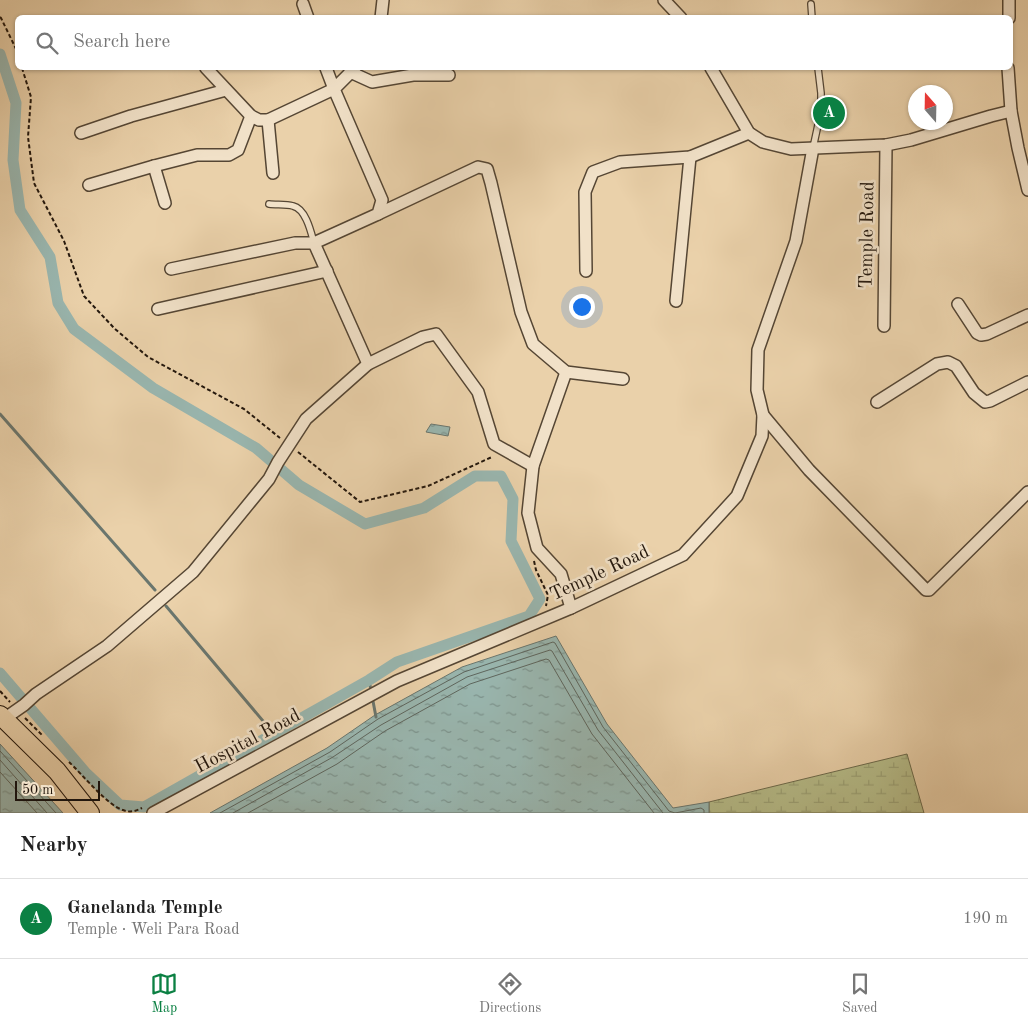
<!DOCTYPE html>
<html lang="en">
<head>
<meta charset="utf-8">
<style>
  body { margin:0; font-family:"Old Standard TT",serif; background:#f6f6f6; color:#222 }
  .compass { position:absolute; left:908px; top:85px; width:45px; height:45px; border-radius:50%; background:#fff; box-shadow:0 1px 4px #0004; rotate:340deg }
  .scale { position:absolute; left:15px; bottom:12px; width:85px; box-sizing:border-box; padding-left:5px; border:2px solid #23170d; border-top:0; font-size:14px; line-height:18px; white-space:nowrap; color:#23170d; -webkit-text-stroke:4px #f1e1c8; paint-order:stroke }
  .you { position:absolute; left:581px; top:306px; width:18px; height:18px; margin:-12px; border:4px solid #fff; border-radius:50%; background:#1a73e8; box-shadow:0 0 0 8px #1a73e833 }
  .badge { display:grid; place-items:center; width:32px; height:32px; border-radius:50%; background:#0b8043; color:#fff; font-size:16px; font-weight:700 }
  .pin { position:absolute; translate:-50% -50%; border:2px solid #fff; box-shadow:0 1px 5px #0006 }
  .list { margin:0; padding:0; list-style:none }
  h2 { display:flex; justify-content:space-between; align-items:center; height:65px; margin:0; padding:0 20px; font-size:21px }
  h2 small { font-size:16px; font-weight:400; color:#767676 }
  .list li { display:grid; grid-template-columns:32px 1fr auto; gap:15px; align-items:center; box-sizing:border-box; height:80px; padding:0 20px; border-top:1px solid #e0e0e0 }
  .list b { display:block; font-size:19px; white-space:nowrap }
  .list p { margin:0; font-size:16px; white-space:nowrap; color:#767676 }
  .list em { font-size:16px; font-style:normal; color:#767676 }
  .icon { flex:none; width:28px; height:28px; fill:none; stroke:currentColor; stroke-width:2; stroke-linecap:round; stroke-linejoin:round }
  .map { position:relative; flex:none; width:1028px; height:813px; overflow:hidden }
  .search { position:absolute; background:#fff; box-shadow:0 1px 4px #0004; left:15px; right:15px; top:15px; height:55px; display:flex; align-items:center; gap:12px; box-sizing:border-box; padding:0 18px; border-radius:8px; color:#767676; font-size:19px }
  .sheet { height:145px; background:#fff }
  nav { display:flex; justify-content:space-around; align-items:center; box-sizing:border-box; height:70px; border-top:1px solid #e0e0e0; background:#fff; font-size:14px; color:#767676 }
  nav a { display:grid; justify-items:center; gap:2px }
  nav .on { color:#0b8043 }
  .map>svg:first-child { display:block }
</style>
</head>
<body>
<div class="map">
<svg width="1028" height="813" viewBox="0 0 1028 813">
  <defs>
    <pattern id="wetland-marsh" width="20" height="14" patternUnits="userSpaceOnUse" patternTransform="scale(1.25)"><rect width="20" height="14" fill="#b6bc89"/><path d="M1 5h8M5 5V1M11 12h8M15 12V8" fill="none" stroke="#9ca175"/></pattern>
    <pattern id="water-ripples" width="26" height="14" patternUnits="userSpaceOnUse" patternTransform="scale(1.25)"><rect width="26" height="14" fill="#99b6af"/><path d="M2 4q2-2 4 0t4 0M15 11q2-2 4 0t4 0" fill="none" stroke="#7c938d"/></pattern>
  </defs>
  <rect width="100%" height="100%" fill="#ead1aa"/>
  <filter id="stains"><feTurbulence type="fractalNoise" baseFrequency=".004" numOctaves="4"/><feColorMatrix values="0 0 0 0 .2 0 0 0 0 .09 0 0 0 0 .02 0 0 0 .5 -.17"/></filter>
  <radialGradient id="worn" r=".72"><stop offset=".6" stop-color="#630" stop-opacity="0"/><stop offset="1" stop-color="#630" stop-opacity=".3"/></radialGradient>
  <!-- wetland -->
  <path fill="url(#wetland-marsh)" stroke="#6c6a4b" d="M907,754L924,813H709V802Z"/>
  <!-- water -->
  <g fill="url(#water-ripples)" stroke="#6a766e">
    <path d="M431,424L450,427L448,436L426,432Z"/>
    <path d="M556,636L607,724L673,808L709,802V813H210L327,748L375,715L462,667Z"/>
    <path d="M0,744L63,813H0Z"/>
  </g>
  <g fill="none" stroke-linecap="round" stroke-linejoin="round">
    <!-- shore -->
    <g stroke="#5e665e" stroke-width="1">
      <path d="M0,751L56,813"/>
      <path d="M0,760L47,813"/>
      <path d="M0,772L37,813"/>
      <path d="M220,813L330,752L378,719L464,672L553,642L555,643L603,727L669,811L675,813L701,808L704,810V813"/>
      <path d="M233,813L333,757L381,725L467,677L550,650L552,651L598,730L663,813"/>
      <path d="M248,813L337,764L385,731L470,684L546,659L549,660L592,734L654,813"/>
    </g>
    <!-- stream -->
    <g stroke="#6a766e" stroke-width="3">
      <path d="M0,414L155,590"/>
      <path d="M166,606L274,734"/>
      <path d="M369,680L376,717"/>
    </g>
    <!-- canal -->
    <path stroke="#99b6af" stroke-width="11" d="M0,54L16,103L13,160L20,210L50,257L58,303L74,329L153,388L256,448L299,485L365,524L424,508L475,476H501L513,499L511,541L540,599L529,616L397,662L369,680L144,807L120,805L86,773L0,673"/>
    <!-- service casing -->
    <g stroke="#554634" stroke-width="8">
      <g id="service">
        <path d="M811,4L812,18"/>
        <path d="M813,148L821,111V93L818,68"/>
        <path d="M269,204C276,205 286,204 293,206C306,209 311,232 314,243"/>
      </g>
    </g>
    <!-- minor casing -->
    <g stroke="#554634" stroke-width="14">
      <g id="minor">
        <path d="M664,0L681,18"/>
        <path d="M303,4L308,18"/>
        <path d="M381,18L383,0"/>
        <path d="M1009,18V0"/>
        <path d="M206,68L251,116L259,120H268L334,89L326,68"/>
        <path d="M711,68L749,133L763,142L791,149L886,145L911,140L991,116L1011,111L1018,148L1028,190"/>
        <path d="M1008,68L1011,111"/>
        <path d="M350,72L372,82L413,75H449"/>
        <path d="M268,120L273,173"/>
        <path d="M81,133L131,116L226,90"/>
        <path d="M154,166L165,203"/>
        <path d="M89,185L154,166L197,155H229L238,150L251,116"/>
        <path d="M378,214L478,167L487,169L491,183L521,312L533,344L566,372L623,379"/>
        <path d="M314,243L368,364"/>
        <path d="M171,269L295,243H314L378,214L382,200L334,89L355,68"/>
        <path d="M586,271L585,192L593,172L620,162L690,157L749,133"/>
        <path d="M676,301L690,157"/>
        <path d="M958,304L977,333L981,335L987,334L1028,315"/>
        <path d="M158,309L327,271"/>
        <path d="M884,326L886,145"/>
        <path d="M566,372L533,466L528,513L537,548L561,574L571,608"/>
        <path d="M877,402L937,364L948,362L956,366L974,393L985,402L990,401L1028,382"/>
        <path d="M763,415L809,470L926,590H929L1028,492"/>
        <path d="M4,719L24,705L36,694L107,646L193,572L269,479L278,462L306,419L368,364L423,337L436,334L478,392L494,444L533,466"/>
        <path d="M153,813L397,681L571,608L683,555L737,496L762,436L763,415L757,390L758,350L796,241L813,148"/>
      </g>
    </g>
    <!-- primary casing -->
    <g stroke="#23170d" stroke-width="20">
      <path id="primary" d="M0,715L57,771L90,813"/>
    </g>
    <!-- path -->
    <g stroke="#23170d" stroke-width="2" stroke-dasharray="4 2.5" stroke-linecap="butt">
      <path d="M0,17L1,18L18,53"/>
      <path d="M22,68L31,97L28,137L34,183L64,241L84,296L115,329L148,357L244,409L280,438"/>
      <path d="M298,452L360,502L428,486L492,457"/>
      <path d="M534,561L536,570L548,595L546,606"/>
      <path d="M0,691L10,702"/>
      <path d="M25,718L43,736"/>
      <path d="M69,762C82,774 108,806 123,810C130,813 136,811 142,808"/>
    </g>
    <!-- service -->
    <use href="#service" stroke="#f1e1c8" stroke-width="5.5"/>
    <!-- minor -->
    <use href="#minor" stroke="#f1e1c8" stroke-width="11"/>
    <!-- primary -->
    <use href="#primary" stroke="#ead1aa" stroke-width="18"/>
  </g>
  <g text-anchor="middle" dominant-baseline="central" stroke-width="5" stroke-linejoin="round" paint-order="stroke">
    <!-- street labels -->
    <g font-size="19" fill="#23170d" stroke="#f1e1c8">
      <text transform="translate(868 235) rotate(-89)">Temple Road</text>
      <text transform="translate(600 574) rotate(-25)">Temple Road</text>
      <text transform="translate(248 742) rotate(-28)">Hospital Road</text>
    </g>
  </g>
  <rect width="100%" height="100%" filter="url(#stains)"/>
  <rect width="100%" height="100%" fill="url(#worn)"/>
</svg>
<svg class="compass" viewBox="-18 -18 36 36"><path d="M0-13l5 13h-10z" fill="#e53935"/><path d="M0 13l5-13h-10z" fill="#767676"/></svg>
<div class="scale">50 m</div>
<div class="you"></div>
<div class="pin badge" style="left:829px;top:113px">A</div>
<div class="search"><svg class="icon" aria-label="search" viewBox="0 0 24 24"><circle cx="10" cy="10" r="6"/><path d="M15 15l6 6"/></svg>Search here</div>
</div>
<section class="sheet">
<h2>Nearby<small></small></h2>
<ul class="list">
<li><span class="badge">A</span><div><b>Ganelanda Temple</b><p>Temple · Weli Para Road</p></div><em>190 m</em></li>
</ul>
</section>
<nav>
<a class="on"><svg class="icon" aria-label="map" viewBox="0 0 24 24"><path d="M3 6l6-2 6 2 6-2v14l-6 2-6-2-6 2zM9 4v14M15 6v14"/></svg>Map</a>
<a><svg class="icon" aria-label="directions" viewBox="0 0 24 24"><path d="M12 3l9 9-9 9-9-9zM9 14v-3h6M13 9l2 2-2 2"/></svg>Directions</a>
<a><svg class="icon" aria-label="saved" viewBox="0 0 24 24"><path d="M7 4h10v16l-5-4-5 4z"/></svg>Saved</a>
</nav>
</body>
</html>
